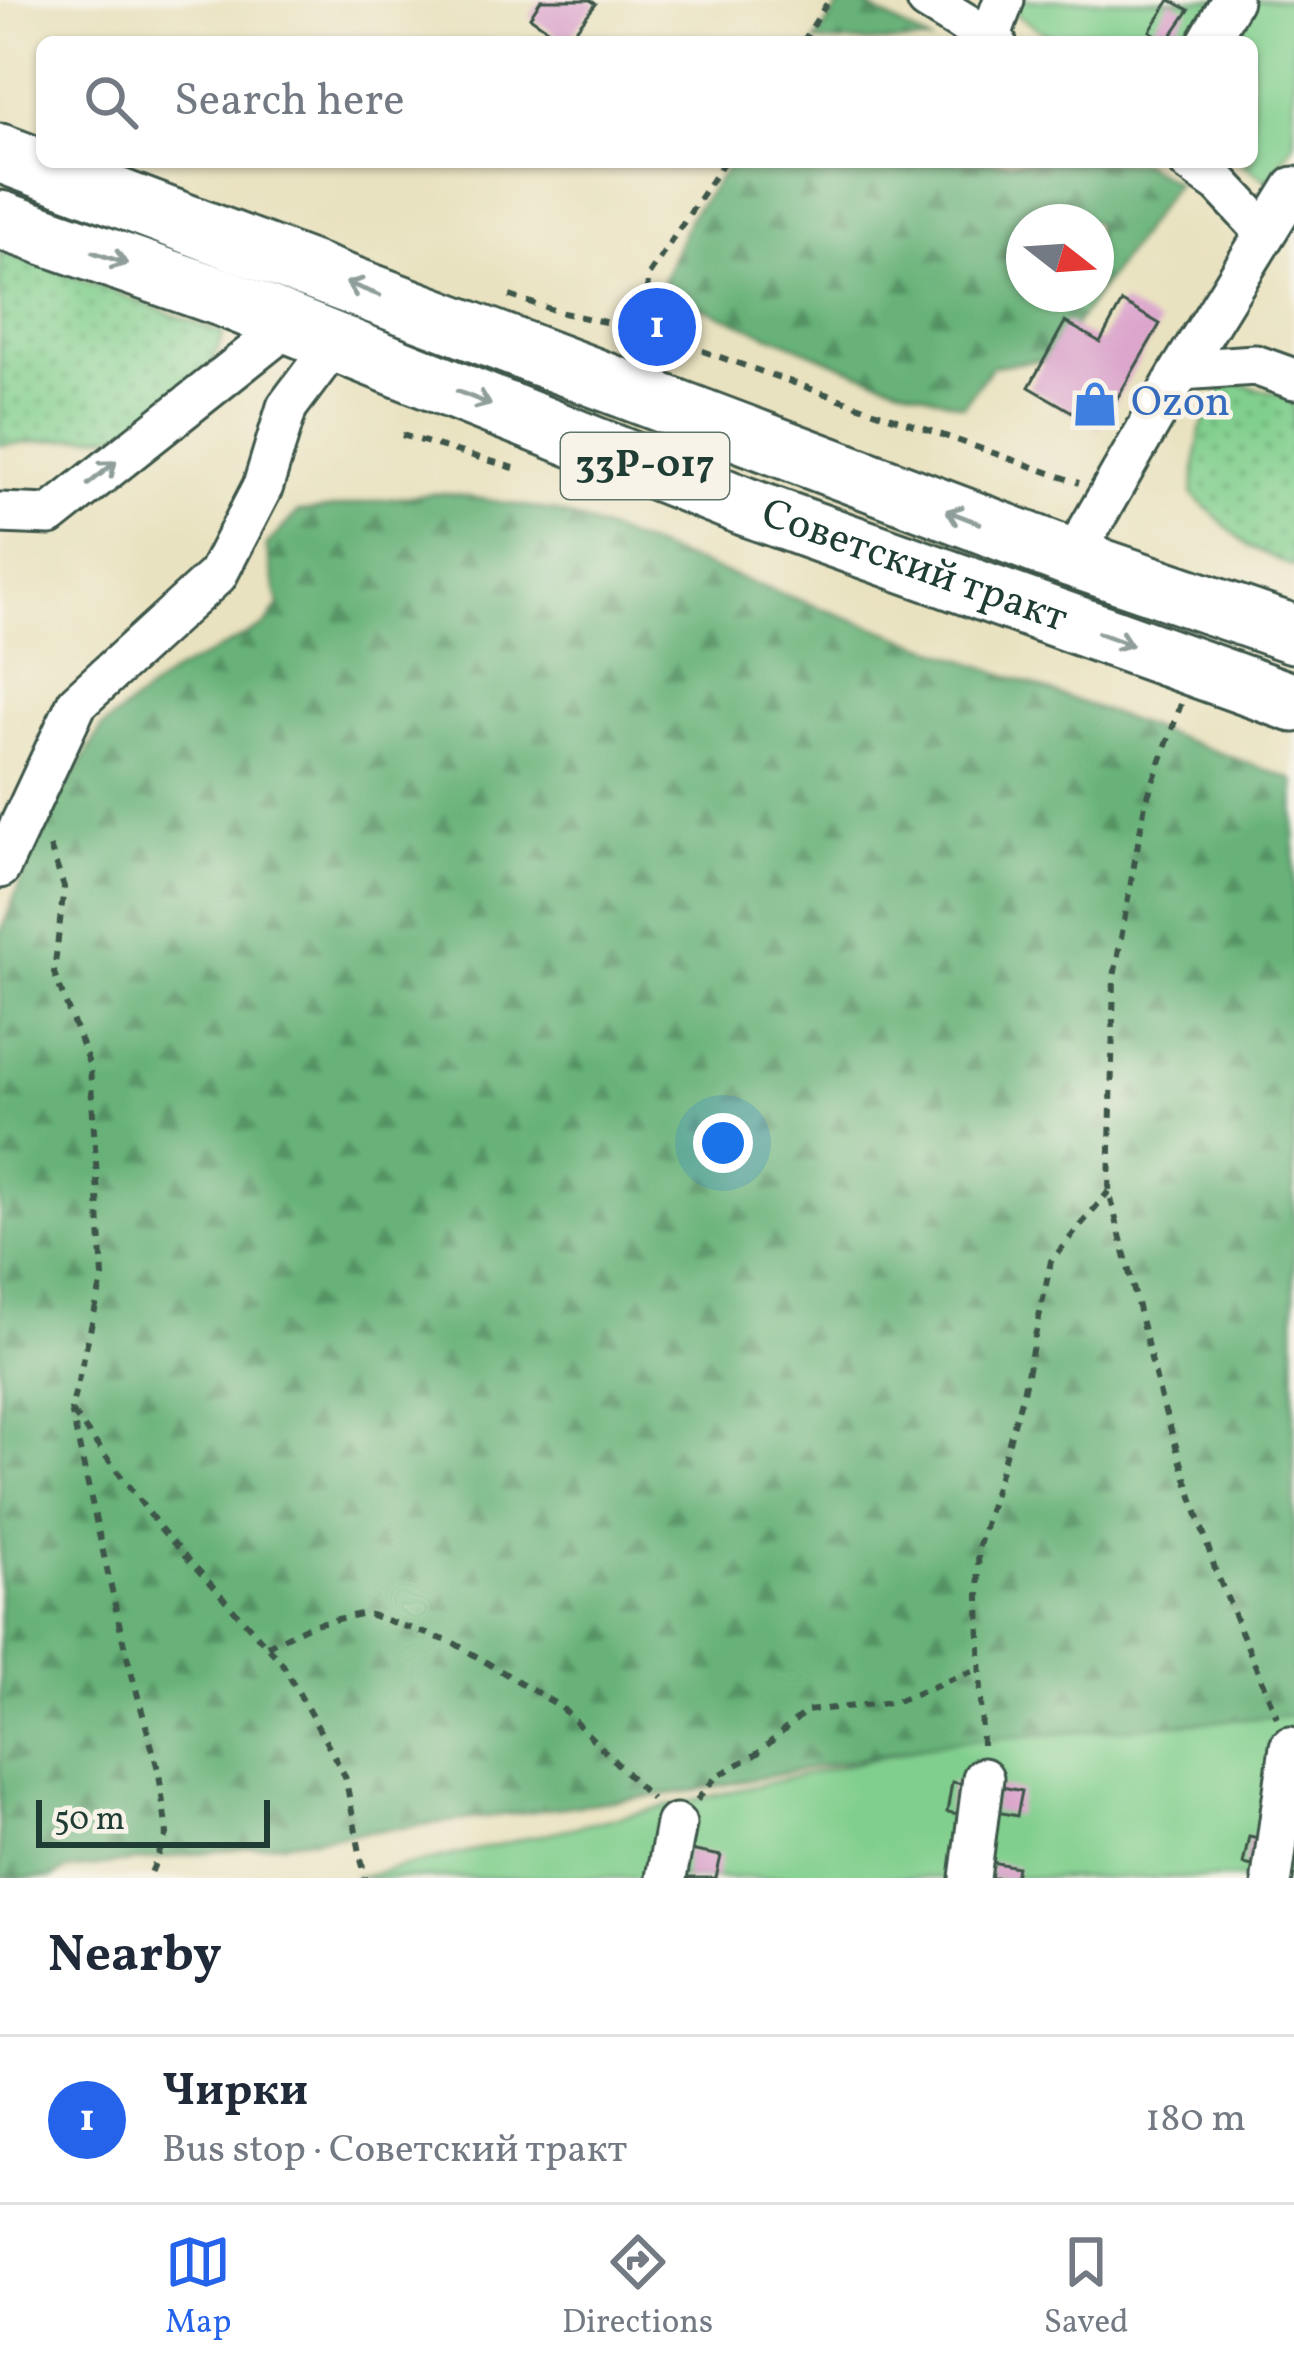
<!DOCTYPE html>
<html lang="en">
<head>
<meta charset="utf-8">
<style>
  body { margin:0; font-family:Vollkorn,serif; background:#f2f2f3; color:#1f2937 }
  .compass { position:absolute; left:1006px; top:204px; width:108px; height:108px; border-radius:50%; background:#fff; box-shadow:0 3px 9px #0004; rotate:107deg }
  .scale { position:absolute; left:36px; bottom:30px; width:234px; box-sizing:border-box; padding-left:12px; border:6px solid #1f3d34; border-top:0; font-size:33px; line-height:42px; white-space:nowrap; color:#1f3d34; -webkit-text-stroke:9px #f7f3e8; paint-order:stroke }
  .you { position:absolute; left:723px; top:1143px; width:42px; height:42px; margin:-30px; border:9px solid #fff; border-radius:50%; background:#1a73e8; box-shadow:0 0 0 18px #1a73e833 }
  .badge { display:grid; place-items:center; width:78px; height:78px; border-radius:50%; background:#2563eb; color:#fff; font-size:39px; font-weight:700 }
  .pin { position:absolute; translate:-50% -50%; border:6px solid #fff; box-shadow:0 3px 12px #0006 }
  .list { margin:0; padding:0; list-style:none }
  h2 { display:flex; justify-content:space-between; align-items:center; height:156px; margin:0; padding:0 48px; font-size:51px }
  h2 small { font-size:39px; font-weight:400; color:#747a83 }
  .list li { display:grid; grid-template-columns:78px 1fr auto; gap:36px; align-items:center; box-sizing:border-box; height:168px; padding:0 48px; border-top:3px solid #e0e1e3 }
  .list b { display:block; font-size:45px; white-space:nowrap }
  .list p { margin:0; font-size:39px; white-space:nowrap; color:#747a83 }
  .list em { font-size:39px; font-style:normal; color:#747a83 }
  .icon { flex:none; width:66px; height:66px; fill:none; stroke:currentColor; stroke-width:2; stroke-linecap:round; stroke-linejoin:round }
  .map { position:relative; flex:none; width:1294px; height:1878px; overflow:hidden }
  .search { position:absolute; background:#fff; box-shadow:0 3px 9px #0004; left:36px; right:36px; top:36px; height:132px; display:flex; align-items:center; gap:30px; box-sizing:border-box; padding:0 42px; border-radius:18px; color:#747a83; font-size:45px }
  .sheet { height:324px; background:#fff }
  nav { display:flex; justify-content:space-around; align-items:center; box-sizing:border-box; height:168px; border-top:3px solid #e0e1e3; background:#fff; font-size:33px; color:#747a83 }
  nav a { display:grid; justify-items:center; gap:6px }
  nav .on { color:#2563eb }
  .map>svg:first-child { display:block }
</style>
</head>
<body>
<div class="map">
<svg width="1294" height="1878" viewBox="0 0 1294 1878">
  <defs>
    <pattern id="grass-dots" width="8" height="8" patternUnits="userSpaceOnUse" patternTransform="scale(3)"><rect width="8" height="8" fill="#81cf8e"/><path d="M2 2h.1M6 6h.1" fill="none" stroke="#69a975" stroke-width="1.8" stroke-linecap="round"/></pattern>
    <pattern id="forest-firs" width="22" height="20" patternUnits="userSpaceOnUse" patternTransform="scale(3)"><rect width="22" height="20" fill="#68b279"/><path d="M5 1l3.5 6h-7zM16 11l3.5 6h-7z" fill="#559264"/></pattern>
  </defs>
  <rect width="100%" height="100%" fill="#f7f3e8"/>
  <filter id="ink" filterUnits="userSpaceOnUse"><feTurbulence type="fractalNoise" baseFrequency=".00833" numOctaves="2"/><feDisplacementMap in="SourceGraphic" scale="24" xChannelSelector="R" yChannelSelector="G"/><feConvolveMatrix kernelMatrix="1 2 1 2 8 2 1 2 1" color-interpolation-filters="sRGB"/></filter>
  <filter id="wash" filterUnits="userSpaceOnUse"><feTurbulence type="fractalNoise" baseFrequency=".004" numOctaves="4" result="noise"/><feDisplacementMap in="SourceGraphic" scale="48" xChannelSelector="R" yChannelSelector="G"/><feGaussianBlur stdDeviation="2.7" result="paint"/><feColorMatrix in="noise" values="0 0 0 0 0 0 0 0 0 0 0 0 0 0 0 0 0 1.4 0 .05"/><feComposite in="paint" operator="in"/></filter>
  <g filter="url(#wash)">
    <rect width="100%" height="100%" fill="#e9e2c0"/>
    <!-- grass -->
    <g fill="url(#grass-dots)" stroke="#508661" stroke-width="3">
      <path d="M0,252L49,267L223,334L212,366L132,433L0,445Z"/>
      <path d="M1226,380L1294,399V567L1248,546L1192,494L1200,430Z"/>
    </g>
    <!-- forest -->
    <g fill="url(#forest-firs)" stroke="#447856" stroke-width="3" fill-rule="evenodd">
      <path d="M843,0H856L930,42H815Z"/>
      <path d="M732,162H1140L1176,183L1051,359L992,366L963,406L861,373L660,290L689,218ZM1024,222H1096V294H1024Z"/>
      <path d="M445,493L554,511L1294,780V1720L942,1743L692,1791L66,1870L51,1878H0V935L40,831L102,728L169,675L266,625L279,605L266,546L298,512C348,508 395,495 445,493Z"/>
    </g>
    <!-- green -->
    <g fill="#81cf8e" stroke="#508661" stroke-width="3">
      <path d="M995,0H1294V142L1268,181L1240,162H1252V42H1058Z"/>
      <path d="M1294,1715V1878H353L947,1742Z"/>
    </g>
    <g id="blocks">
      <!-- building -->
      <g fill="#dba5cc">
        <path d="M541,0H590L596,4L566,42L530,17Z"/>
        <path d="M1170,0L1189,10L1167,42L1150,31Z"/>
        <path d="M1122,302L1160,324L1100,428L1029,387L1065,322L1100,342Z"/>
        <path d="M952,1782L970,1785L966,1815L947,1812Z"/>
        <path d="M997,1786L1022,1791L1017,1816L992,1811Z"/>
        <path d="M1249,1836L1269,1840L1263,1868L1243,1864Z"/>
        <path d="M685,1849L721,1856L716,1878H685Z"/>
        <path d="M992,1862L1017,1867L1015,1878H989Z"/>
      </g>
    </g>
  </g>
  <g filter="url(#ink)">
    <use href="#blocks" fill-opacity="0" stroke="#3d5649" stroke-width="3"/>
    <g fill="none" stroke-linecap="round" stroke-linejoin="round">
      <!-- minor casing -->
      <g stroke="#3d5649" stroke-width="45">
        <g id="minor">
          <path d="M927,0L996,42"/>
          <path d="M990,38L1004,0"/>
          <path d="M1208,42L1232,0"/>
          <path d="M1189,162L1220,184L1264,231"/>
          <path d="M1181,370L1255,365L1294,379"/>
          <path d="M0,513L50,515L289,325"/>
          <path d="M1072,558L1181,370L1294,187"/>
          <path d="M0,868L77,703L217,575L263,486L287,407L335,343"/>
          <path d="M666,1878L676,1824"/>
          <path d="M970,1878L983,1778"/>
          <path d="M1272,1878L1290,1747"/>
        </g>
      </g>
      <!-- highway casing -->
      <g stroke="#3d5649" stroke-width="63">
        <g id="highway">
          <path d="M0,153L1072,558L1294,634"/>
          <path id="s1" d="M0,220L224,298L744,506L1294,703"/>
        </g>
      </g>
      <!-- path -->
      <g stroke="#3d5649" stroke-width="6" stroke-dasharray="9 9" stroke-linecap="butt">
        <path d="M803,42L829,0"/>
        <path d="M724,162L648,276L646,331L1079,483"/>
        <path d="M510,296L563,313L646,331"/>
        <path d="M402,435L514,468"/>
        <path d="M1181,704L1145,804L1114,977L1109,1191L1161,1399L1215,1569L1277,1717"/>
        <path d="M50,847L64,887L54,973L90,1066L103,1277L71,1410L125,1649L159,1773L167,1834L149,1878"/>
        <path d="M73,1413L161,1529L282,1663L345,1776L365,1878"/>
        <path d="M267,1646L310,1625L365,1613L454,1643L561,1707L652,1799"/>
        <path d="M982,1745L978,1549L1023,1393L1051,1261L1109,1191"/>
        <path d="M697,1800L716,1777L758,1753L806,1711L894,1702L978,1669"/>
      </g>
      <!-- minor -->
      <use href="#minor" stroke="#fff" stroke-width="39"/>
      <!-- highway -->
      <use href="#highway" stroke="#fff" stroke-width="57"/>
    </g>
    <!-- one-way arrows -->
    <defs><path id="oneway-shaft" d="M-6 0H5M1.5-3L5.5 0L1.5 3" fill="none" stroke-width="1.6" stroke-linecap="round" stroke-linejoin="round" transform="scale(3)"/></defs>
    <g stroke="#8f9e9a">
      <use href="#oneway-shaft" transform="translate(110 258) rotate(19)"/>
      <use href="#oneway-shaft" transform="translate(363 289) rotate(-159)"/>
      <use href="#oneway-shaft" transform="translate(474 398) rotate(22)"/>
      <use href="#oneway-shaft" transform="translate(102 473) rotate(-39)"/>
      <use href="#oneway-shaft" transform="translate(963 517) rotate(-159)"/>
      <use href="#oneway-shaft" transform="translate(1115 639) rotate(20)"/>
    </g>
  </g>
  <!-- icons -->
  <defs>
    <g id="shop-bare" transform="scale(3.6)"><path d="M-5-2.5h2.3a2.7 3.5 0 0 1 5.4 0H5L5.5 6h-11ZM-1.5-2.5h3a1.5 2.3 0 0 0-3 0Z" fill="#3f7fe0" stroke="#f7f3e8" stroke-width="2.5" paint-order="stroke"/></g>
  </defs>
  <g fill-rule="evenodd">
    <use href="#shop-bare" x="1095" y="404"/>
  </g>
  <g text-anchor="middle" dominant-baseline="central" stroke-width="9" stroke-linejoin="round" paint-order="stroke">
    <!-- shield labels -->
    <rect fill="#f7f3e8" stroke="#60746a" stroke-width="3" x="561" y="433" width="168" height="66" rx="9"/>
    <g font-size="39" font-weight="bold" fill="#1f3d34">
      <text x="645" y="466">33Р-017</text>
    </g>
    <!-- shop labels -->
    <g font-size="42" fill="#366cbe" stroke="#f7f3e8" text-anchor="start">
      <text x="1131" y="404">Ozon</text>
    </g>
    <!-- street labels -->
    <g font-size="42" fill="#1f3d34" stroke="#f7f3e8">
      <text stroke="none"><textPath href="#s1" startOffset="978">Советский тракт</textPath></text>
    </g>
  </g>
</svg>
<svg class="compass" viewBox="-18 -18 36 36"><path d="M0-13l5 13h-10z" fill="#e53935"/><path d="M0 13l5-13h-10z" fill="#747a83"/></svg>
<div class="scale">50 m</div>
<div class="you"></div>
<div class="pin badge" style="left:657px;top:327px">1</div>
<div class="search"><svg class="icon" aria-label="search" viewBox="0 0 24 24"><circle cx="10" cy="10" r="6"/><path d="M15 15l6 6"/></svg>Search here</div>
</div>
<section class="sheet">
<h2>Nearby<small></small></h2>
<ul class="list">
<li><span class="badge">1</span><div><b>Чирки</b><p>Bus stop · Советский тракт</p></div><em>180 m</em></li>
</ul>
</section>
<nav>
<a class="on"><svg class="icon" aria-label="map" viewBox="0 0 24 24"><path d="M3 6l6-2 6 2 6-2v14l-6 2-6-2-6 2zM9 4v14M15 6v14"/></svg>Map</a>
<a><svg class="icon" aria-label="directions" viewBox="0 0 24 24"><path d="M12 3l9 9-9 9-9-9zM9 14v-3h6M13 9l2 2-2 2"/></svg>Directions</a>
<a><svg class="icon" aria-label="saved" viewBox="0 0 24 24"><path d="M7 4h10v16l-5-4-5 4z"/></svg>Saved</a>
</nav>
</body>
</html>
